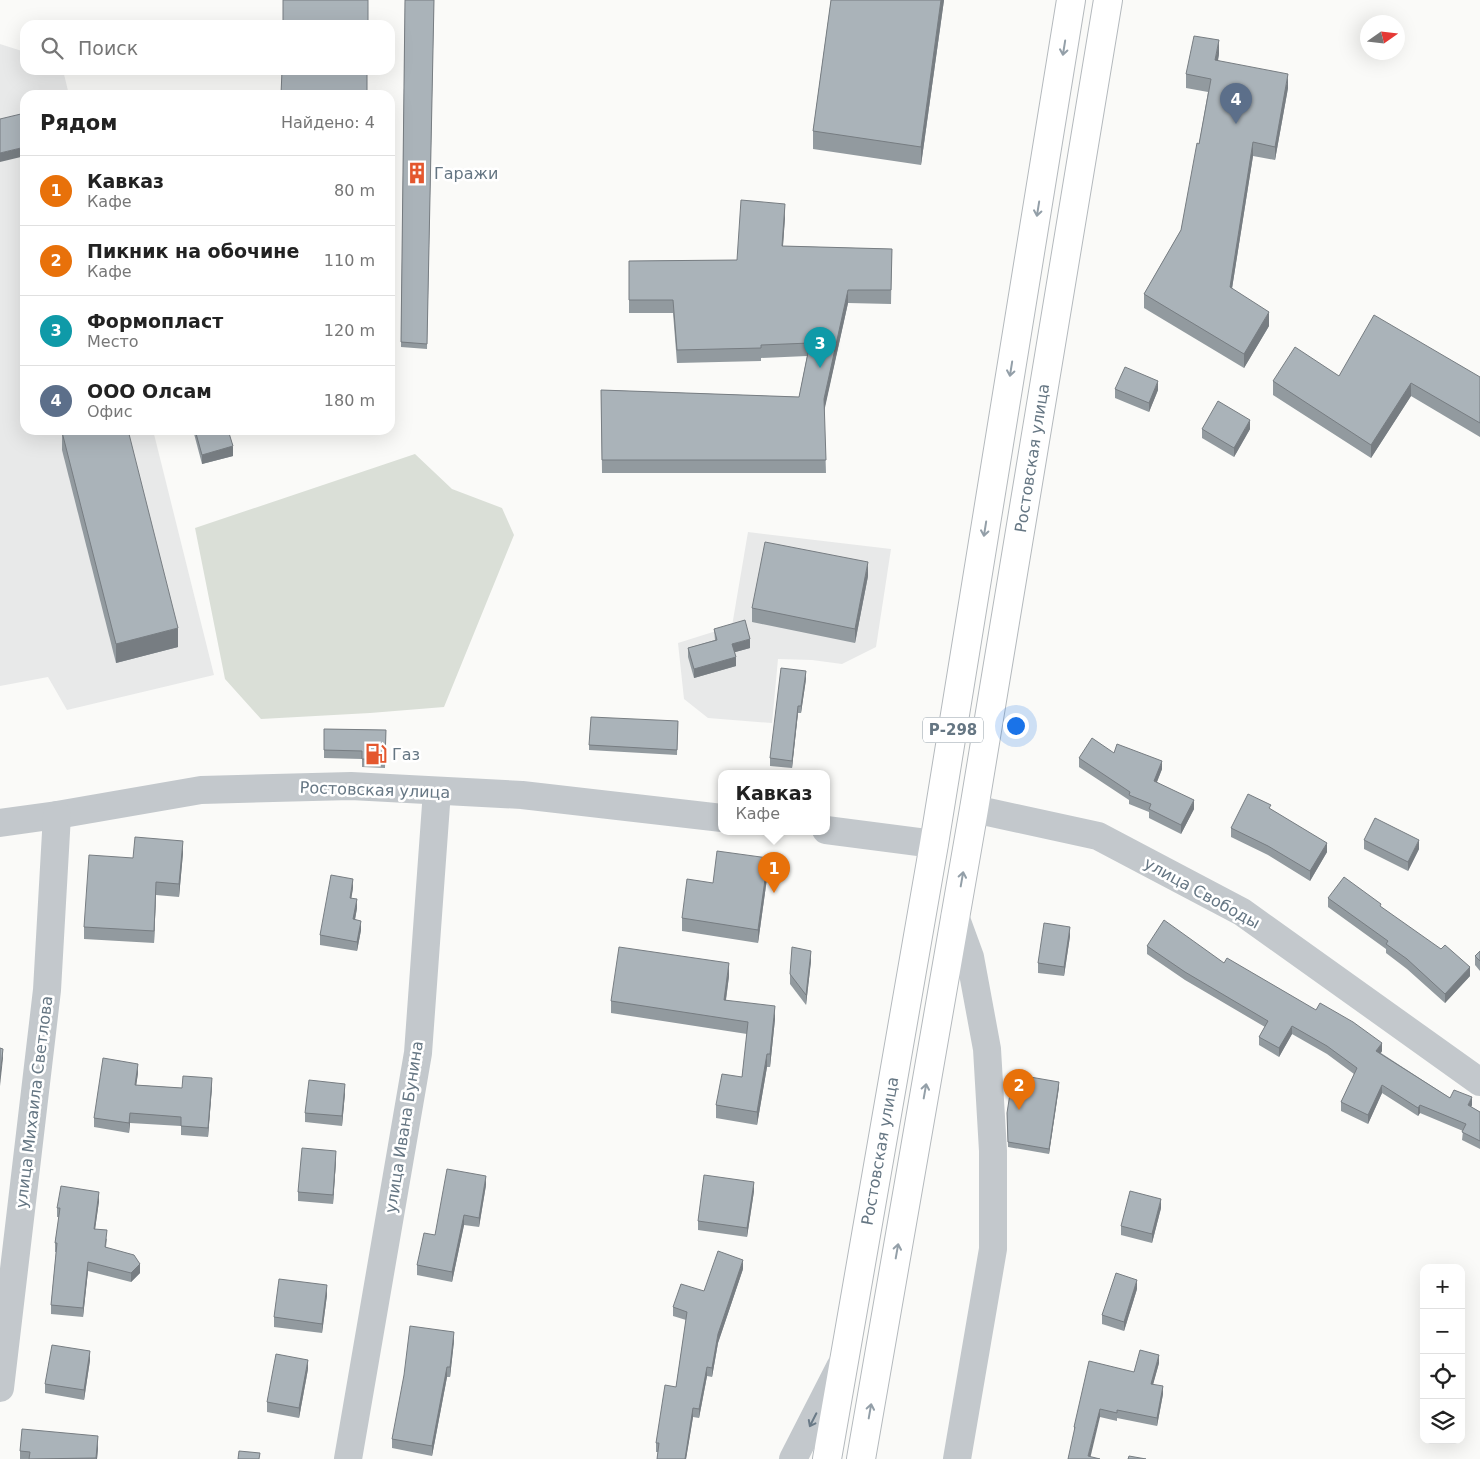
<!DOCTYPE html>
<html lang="ru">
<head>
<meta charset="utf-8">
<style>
  body { margin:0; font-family:"DejaVu Sans",sans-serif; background:#f6f6f6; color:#222 }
  .controls { position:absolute; right:15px; bottom:15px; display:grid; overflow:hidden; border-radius:10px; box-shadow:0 5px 20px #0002 }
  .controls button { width:45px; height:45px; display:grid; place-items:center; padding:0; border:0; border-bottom:1px solid #e0e0e0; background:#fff; color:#222; font:25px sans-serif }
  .compass { position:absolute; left:1360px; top:15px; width:45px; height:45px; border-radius:50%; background:#fff; box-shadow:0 5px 20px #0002; rotate:76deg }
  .you { position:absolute; left:1015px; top:725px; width:18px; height:18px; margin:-12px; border:4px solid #fff; border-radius:50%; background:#1a73e8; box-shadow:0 0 0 8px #1a73e833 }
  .badge { display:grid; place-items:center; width:32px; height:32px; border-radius:50%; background:#7c3aed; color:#fff; font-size:16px; font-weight:700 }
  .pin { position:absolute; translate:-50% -41px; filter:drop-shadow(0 1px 2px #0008) }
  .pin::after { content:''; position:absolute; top:26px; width:18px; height:15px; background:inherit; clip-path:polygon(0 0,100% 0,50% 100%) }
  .popup { position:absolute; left:718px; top:770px; width:112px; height:65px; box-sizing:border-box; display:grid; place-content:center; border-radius:10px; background:#fff; filter:drop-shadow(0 1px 4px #0005); font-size:16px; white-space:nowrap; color:#767676 }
  .popup b { font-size:19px; color:#222 }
  .popup::after { content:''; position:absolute; left:50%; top:100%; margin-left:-10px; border:10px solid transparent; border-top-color:#fff }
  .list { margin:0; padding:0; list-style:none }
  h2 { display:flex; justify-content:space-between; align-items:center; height:65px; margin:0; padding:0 20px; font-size:21px }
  h2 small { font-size:16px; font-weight:400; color:#767676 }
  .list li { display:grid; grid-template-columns:32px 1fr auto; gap:15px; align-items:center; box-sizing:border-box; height:70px; padding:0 20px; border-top:1px solid #e0e0e0 }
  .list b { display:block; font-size:19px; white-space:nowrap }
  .list p { margin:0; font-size:16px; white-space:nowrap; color:#767676 }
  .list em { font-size:16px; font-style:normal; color:#767676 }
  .icon { flex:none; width:28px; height:28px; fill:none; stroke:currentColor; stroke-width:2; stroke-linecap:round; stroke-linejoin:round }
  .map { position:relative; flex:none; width:1480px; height:1459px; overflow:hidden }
  .search { position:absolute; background:#fff; box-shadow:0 5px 20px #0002; left:20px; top:20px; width:375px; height:55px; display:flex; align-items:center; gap:12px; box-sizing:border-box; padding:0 18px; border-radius:15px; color:#767676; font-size:19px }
  .panel { position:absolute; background:#fff; box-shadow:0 5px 20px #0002; left:20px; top:90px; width:375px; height:345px; border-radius:15px }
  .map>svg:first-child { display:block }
</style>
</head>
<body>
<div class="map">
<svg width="1480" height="1459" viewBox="0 0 1480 1459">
  <rect width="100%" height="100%" fill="#fafaf8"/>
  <!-- built -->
  <g fill="#e8e9e9">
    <path d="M0,44L25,52V70H63L69,95H25V430H153L214,675L67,710L48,677L0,686Z"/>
    <path d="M748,532L891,549L876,647L842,664L812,660L778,659L772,723L708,718L684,699L678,643L732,626Z"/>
  </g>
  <!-- green -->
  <path fill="#dadfd7" d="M415,454L452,489L502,508L514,535L444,707L370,713L261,719L225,679L195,528Z"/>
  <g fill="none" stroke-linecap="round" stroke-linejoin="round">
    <!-- highway casing -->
    <g stroke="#b4b9bd" stroke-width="30">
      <g id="highway">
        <path d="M827,1459L934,844L1071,0"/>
        <path d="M861,1459L974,809L1108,0"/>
      </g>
    </g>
    <!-- street -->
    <g stroke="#c3c8cc" stroke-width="28">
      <path d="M974,809L1098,836L1242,912L1480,1082"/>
      <path d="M0,823L57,815L201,790L351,786L522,795L722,818"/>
      <path d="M826,830L934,844"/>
      <path d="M955,916L970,957L987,1049L993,1151V1249L957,1459"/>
      <path d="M0,1388L47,990L57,815"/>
      <path d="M348,1459L418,1053L437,791"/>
      <path d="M793,1459L840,1367"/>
    </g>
    <!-- highway -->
    <use href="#highway" stroke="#fff" stroke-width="28"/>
  </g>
  <!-- wall -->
  <g fill="#929a9f">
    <path d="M405,0H434L427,349L401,347Z"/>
    <path d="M831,0H944L921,165L813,149V131Z"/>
    <path d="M1219,54L1218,61L1288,88L1275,160L1253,156L1232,288L1269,326L1244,368L1144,308V294L1181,230L1199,144L1208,92L1186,88V74Z"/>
    <path d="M785,217L783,246L892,249L891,304L848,303L824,410L826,473H602L601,390L799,397L807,356L761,358V361L677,363L673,313H629V261L737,260Z"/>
    <path d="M1339,376L1480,377V437L1411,396L1371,458L1273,395V381Z"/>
    <path d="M1115,389L1158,390L1149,412L1115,398Z"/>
    <path d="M1202,429H1250L1234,457L1202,438Z"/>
    <path d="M193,430H228L233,456L202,464Z"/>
    <path d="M62,432L178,647L116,663L62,450Z"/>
    <path d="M868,576L855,643L752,622V608Z"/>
    <path d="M714,629L750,648L735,652L736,666L694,678L688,657V648L715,640Z"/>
    <path d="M806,679L801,713H798L792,768L770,766V758Z"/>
    <path d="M678,721L677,755L589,750V745Z"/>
    <path d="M324,729L386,730L385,768L362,767V759L324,758Z"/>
    <path d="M1114,753L1162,769L1157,782L1194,809L1181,834L1149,818V812L1129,804V800L1079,767V758Z"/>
    <path d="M1271,809L1327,852L1310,881L1268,855L1231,837V828Z"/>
    <path d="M1364,840L1419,849L1408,871L1364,849Z"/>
    <path d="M183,853L179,897L156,895L154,943L84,939V927L133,858Z"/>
    <path d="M768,871L758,943L682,931V918L713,883Z"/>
    <path d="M353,888L351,898L357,908L355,920L361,930L357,951L320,945V935Z"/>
    <path d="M1328,898L1381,907L1470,976L1445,1003L1407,969L1386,953V949L1328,907Z"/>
    <path d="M1070,936L1064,976L1038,973V963Z"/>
    <path d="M1147,946L1224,963L1382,1051L1381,1053L1450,1098L1472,1105L1471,1107L1480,1112V1149L1462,1140L1463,1131L1420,1113L1418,1116L1382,1093L1368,1124L1341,1111V1102L1354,1074L1327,1054L1292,1034L1279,1057L1259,1045V1037L1265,1027L1185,980L1147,954Z"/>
    <path d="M1480,951V971L1475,965V956Z"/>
    <path d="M811,961L806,1005L790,984V974Z"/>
    <path d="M729,976L726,1000L775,1019L770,1067H767L757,1125L716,1118V1105L742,1077L747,1034L611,1013V1001Z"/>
    <path d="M138,1073L136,1085L182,1088L212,1087L208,1137L181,1135V1126L130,1123L129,1133L94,1127V1118Z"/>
    <path d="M1059,1087L1049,1154L1008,1147L1007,1113Z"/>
    <path d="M345,1093L342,1126L305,1122V1113Z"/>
    <path d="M336,1161L333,1204L298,1201V1192Z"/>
    <path d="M486,1185L479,1227L464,1225L452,1282L417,1275V1265L435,1235Z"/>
    <path d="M754,1191L747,1237L698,1230V1221Z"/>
    <path d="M99,1201L95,1229L107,1239L106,1247L140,1273L131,1282L88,1271L83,1317L51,1314V1305L56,1252H55V1243L59,1217H57V1208Z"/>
    <path d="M1161,1208L1152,1243L1121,1235V1226Z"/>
    <path d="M743,1269L718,1343L712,1377L707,1376L699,1418L693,1417L686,1459H657L658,1452H656V1443L676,1387L686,1320L673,1316V1307L704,1291Z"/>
    <path d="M1137,1289L1124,1331L1102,1324V1315Z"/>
    <path d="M327,1295L322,1333L274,1327V1317Z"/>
    <path d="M454,1341L450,1377H447L432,1456L392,1448V1439Z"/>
    <path d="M90,1360L84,1400L45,1393V1384Z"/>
    <path d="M1159,1363L1153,1384L1163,1394L1157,1426L1117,1418V1421L1100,1417L1068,1459L1074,1434V1427L1134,1372Z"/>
    <path d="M308,1369L299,1418L267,1412V1402Z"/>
    <path d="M98,1448L97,1459H20V1451Z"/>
  </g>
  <!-- shaded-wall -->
  <g fill="#777d82">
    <path d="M941,0H944L921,165V147Z"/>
    <path d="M1219,40V54L1215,74V60Z"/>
    <path d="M1288,74V88L1275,160V147Z"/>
    <path d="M1253,142V156L1230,301V287Z"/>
    <path d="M25,147V156L0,162V153Z"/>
    <path d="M785,204V217L782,259V246Z"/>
    <path d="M848,290V303L824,412V399Z"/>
    <path d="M1269,312V326L1244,368V354Z"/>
    <path d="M1158,381V390L1149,412V403Z"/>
    <path d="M1411,383V396L1371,458V445Z"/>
    <path d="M1250,420V429L1234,457V448Z"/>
    <path d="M233,446V456L202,464V455Z"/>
    <path d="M868,562V576L855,643V629Z"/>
    <path d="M178,628V647L116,663V644Z"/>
    <path d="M750,639V648L732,653V644Z"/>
    <path d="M736,657V666L694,678V669Z"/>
    <path d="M806,671V679L801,713V706Z"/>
    <path d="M798,706V713L792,768V761Z"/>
    <path d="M1162,761V769L1154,789V781Z"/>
    <path d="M1194,800V809L1181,834V825Z"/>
    <path d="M1419,840V849L1408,871V862Z"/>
    <path d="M183,841V853L179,897V884Z"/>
    <path d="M1327,843V852L1310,881V871Z"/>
    <path d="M768,858V871L758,943V930Z"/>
    <path d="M353,879V888L350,907V898Z"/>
    <path d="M156,882V895L154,943V931Z"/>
    <path d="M357,899V908L353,929V919Z"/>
    <path d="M361,921V930L357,951V942Z"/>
    <path d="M1070,927V936L1064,976V967Z"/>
    <path d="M811,951V961L806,1005V995Z"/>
    <path d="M729,963V976L724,1013V1000Z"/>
    <path d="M1470,967V976L1445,1003V994Z"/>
    <path d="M775,1006V1019L770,1067V1054Z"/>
    <path d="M1292,1026V1034L1279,1057V1048Z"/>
    <path d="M1382,1043V1051L1376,1059V1051Z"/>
    <path d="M3,1049V1058L0,1086V1076Z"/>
    <path d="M767,1054V1067L757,1125V1112Z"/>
    <path d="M138,1064V1073L135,1094V1085Z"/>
    <path d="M212,1078V1087L208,1137V1128Z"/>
    <path d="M1059,1082V1087L1049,1154V1149Z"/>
    <path d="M345,1084V1093L342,1126V1116Z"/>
    <path d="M1382,1085V1093L1368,1124V1115Z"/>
    <path d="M1472,1097V1105L1468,1113V1105Z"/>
    <path d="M1420,1105V1113L1418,1116V1108Z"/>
    <path d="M130,1113V1123L129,1133V1123Z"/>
    <path d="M336,1151V1161L333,1204V1195Z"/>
    <path d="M486,1176V1185L479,1227V1218Z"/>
    <path d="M754,1182V1191L747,1237V1228Z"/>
    <path d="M99,1192V1201L94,1237V1229Z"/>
    <path d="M1161,1199V1208L1152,1243V1234Z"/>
    <path d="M464,1215V1225L452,1282V1272Z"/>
    <path d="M743,1260V1269L718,1343L712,1377V1368L718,1334Z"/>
    <path d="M88,1262V1271L83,1317V1308Z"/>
    <path d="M140,1264V1273L131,1282V1273Z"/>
    <path d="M1137,1280V1289L1124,1331V1322Z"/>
    <path d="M327,1285V1295L322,1333V1324Z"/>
    <path d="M454,1332V1341L450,1377V1367Z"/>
    <path d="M90,1351V1360L84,1400V1390Z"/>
    <path d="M1159,1355V1363L1151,1392V1384Z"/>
    <path d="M308,1360V1369L299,1418V1408Z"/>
    <path d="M447,1367V1377L432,1456V1446Z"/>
    <path d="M707,1367V1376L699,1418V1409Z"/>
    <path d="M1163,1386V1394L1157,1426V1418Z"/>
    <path d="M693,1408V1417L686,1459H685Z"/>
    <path d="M1100,1409V1417L1090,1459L1088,1456Z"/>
    <path d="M98,1436V1448L97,1459H96Z"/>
  </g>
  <!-- building -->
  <g fill="#aab3b9" stroke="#777d82">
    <rect x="283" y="0" width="85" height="25"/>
    <path d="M405,0H434L427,344L401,342Z"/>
    <path d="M831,0H941L921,147L813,131Z"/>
    <path d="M1194,36L1219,40L1215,60L1288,74L1275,147L1253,142L1230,287L1269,312L1244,354L1144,294L1181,230L1197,143L1199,144L1211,79L1186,74Z"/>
    <path d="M282,70H367V95H281Z"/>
    <path d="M25,113V147L0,153V119Z"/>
    <path d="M741,200L785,204L782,246L892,249L891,290H848L824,399L826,460H602L601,390L799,397L810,343L761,345V348L677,350L673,300H629V261L737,260Z"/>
    <path d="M1374,315L1480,377V423L1411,383L1371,445L1273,381L1295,347L1339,376Z"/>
    <path d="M1125,367L1158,381L1149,403L1115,389Z"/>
    <path d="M1218,401L1250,420L1234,448L1202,429Z"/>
    <path d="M69,430H128L178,628L116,644L62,432Z"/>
    <path d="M195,430H228L233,446L202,455Z"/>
    <path d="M765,542L868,562L855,629L752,608Z"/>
    <path d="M745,620L750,639L732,644L736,657L694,669L688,648L717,640L714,629Z"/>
    <path d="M781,668L806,671L801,706H798L792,761L770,758Z"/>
    <path d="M591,717L678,721L677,750L589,745Z"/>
    <path d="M324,729L386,730L385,760L362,759V751L324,750Z"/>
    <path d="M1092,738L1114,753L1117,744L1162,761L1154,781L1194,800L1181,825L1149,809L1151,804L1129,795L1130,792L1079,758Z"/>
    <path d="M1248,794L1271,805L1269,808L1327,843L1310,871L1268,846L1231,828Z"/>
    <path d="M1375,818L1419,840L1408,862L1364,840Z"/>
    <path d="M135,837L183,841L179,884L156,882L154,931L84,927L89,855L133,858Z"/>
    <path d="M717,851L768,858L758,930L682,918L687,879L713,883Z"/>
    <path d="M331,875L353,879L350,898L357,899L353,919L361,921L357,942L320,935Z"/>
    <path d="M1344,877L1381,904L1380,906L1441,949L1445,945L1470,967L1445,994L1407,959L1386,944L1388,941L1328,898Z"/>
    <path d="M1164,920L1224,963L1227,958L1316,1010L1320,1003L1353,1022L1382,1043L1376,1051L1450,1098L1454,1090L1472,1097L1468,1105L1480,1112V1141L1462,1132L1466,1124L1420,1105L1418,1108L1382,1085L1368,1115L1341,1102L1357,1068L1327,1046L1292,1026L1279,1048L1259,1037L1268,1021L1185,972L1147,946Z"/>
    <path d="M1044,923L1070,927L1064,967L1038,963Z"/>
    <path d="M619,947L729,963L724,1000L775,1006L770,1054H767L757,1112L716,1105L722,1074L742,1077L748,1022L611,1001Z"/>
    <path d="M792,947L811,951L806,995L790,974Z"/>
    <path d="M1480,951V961L1475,956Z"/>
    <path d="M0,1048L3,1049L0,1076Z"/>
    <path d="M103,1058L138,1064L135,1085L182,1088L183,1076L212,1078L208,1128L181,1126V1117L130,1113L129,1123L94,1118Z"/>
    <path d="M1013,1074L1059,1082L1049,1149L1008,1142L1007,1113Z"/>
    <path d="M309,1080L345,1084L342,1116L305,1113Z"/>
    <path d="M302,1148L336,1151L333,1195L298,1192Z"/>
    <path d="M447,1169L486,1176L479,1218L464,1215L452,1272L417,1265L424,1233L435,1235Z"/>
    <path d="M704,1175L754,1182L747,1228L698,1221Z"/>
    <path d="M61,1186L99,1192L94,1229L107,1230L105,1247L134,1255L140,1264L131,1273L88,1262L83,1308L51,1305L57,1243H55L60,1208H57Z"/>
    <path d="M1130,1191L1161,1199L1152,1234L1121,1226Z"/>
    <path d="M718,1251L743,1260L718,1334L712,1368L707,1367L699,1409L693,1408L685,1459H657L659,1443H656L665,1385L676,1387L687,1312L673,1307L681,1284L704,1291Z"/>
    <path d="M1116,1273L1137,1280L1124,1322L1102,1315Z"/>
    <path d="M279,1279L327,1285L322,1324L274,1317Z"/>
    <path d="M410,1326L454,1332L450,1367H447L432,1446L392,1439L404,1375Z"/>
    <path d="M52,1345L90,1351L84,1390L45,1384Z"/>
    <path d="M1140,1350L1159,1355L1151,1384L1163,1386L1157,1418L1117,1410V1413L1100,1409L1088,1456L1100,1459H1068L1075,1427H1074L1089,1361L1134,1372Z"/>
    <path d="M276,1354L308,1360L299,1408L267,1402Z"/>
    <path d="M22,1429L98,1436L96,1458L29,1459L30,1452L20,1451Z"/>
    <path d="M239,1451L260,1453L259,1459H238Z"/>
    <path d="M1129,1456L1146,1459H1128Z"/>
  </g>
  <!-- one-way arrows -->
  <defs><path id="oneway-shaft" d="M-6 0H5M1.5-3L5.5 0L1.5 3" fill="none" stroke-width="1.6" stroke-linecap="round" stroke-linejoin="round" transform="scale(1.25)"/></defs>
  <g stroke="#939fa8">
    <use href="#oneway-shaft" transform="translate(1064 48) rotate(99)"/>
    <use href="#oneway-shaft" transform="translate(1038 209) rotate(99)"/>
    <use href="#oneway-shaft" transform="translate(1011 369) rotate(99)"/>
    <use href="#oneway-shaft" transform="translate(985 529) rotate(99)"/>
    <use href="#oneway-shaft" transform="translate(962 879) rotate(-80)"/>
    <use href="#oneway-shaft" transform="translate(925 1091) rotate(-80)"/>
    <use href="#oneway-shaft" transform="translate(897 1251) rotate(-80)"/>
    <use href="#oneway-shaft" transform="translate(870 1411) rotate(-80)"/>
  </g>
  <use stroke="#6a7a87" href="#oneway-shaft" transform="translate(813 1420) rotate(117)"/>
  <!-- icons -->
  <defs>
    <g id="building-bare" transform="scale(1.725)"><path d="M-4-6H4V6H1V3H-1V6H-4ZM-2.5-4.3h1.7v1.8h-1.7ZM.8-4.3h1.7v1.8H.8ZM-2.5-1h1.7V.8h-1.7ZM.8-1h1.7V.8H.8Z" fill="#e4572e" stroke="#fff" stroke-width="2.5" paint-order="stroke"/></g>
    <g id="fuel-bare" transform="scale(1.725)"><path d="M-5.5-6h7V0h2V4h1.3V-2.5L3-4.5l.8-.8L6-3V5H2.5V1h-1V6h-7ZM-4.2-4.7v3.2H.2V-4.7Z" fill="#e4572e" stroke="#fff" stroke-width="2.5" paint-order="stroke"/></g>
  </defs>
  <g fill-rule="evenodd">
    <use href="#building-bare" x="417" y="173"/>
    <use href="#fuel-bare" x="376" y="754"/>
  </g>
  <g text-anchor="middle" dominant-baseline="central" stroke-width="5" stroke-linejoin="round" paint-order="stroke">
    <!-- shield labels -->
    <rect fill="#fff" stroke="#939fa8" stroke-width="1" x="923" y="717.5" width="60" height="25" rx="4"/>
    <g font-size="15" font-weight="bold" fill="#657683">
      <text x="953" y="730">Р-298</text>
    </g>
    <!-- poi labels -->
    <g font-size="16" fill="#657683" stroke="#fff" text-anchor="start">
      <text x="434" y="173">Гаражи</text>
      <text x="392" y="754">Газ</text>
    </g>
    <!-- street labels -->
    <g font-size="16" fill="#657683" stroke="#fff">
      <text transform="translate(1032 458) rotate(-81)">Ростовская улица</text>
      <text transform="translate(375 790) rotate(2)">Ростовская улица</text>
      <text transform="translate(1202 893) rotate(29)">улица Свободы</text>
      <text transform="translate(34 1102) rotate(-83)">улица Михаила Светлова</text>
      <text transform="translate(404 1127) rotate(-81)">улица Ивана Бунина</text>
      <text transform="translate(880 1151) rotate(-80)">Ростовская улица</text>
    </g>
  </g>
</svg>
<div class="controls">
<button>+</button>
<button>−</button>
<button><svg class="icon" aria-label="locate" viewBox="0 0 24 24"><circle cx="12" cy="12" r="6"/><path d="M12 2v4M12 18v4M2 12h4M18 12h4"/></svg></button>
<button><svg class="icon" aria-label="layers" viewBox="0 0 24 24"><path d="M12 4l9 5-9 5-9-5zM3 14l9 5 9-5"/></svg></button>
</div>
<svg class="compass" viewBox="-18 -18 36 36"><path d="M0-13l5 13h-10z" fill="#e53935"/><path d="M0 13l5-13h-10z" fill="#767676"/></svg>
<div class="you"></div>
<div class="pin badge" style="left:774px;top:893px;background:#e8710a">1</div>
<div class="popup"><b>Кавказ</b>Кафе</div>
<div class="pin badge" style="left:1019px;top:1110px;background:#e8710a">2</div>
<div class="pin badge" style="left:820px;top:368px;background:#0f9aa8">3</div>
<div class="pin badge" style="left:1236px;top:124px;background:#5c6f8a">4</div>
<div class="search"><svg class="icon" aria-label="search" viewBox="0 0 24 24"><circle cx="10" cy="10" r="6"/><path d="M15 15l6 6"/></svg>Поиск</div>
<section class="panel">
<h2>Рядом<small>Найдено: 4</small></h2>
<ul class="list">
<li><span class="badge" style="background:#e8710a">1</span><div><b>Кавказ</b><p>Кафе</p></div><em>80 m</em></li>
<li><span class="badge" style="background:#e8710a">2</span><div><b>Пикник на обочине</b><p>Кафе</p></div><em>110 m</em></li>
<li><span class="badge" style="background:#0f9aa8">3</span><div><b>Формопласт</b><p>Место</p></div><em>120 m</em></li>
<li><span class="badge" style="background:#5c6f8a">4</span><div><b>ООО Олсам</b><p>Офис</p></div><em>180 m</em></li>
</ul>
</section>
</div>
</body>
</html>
